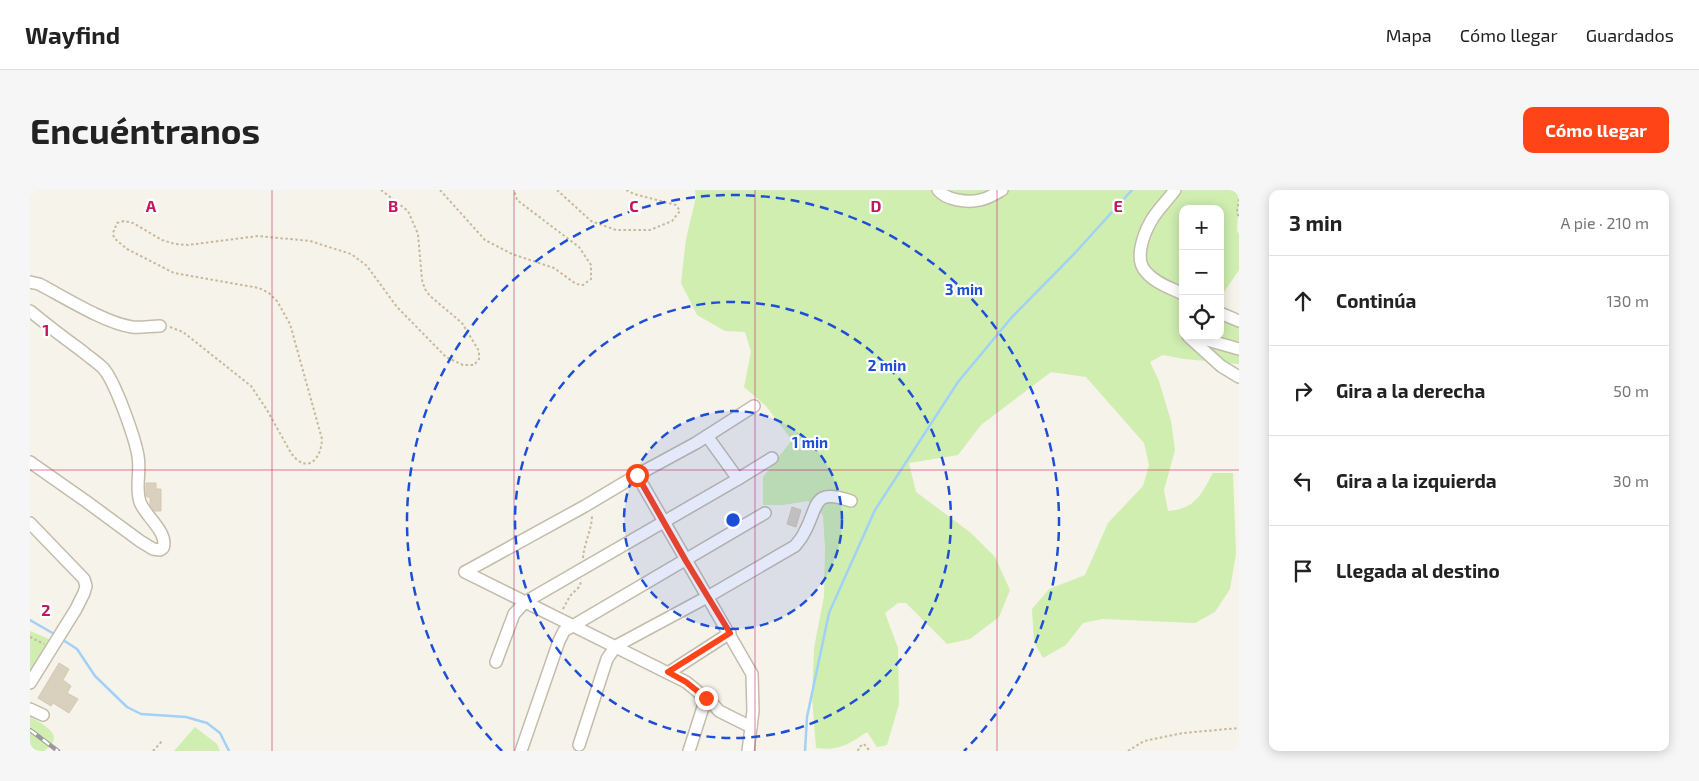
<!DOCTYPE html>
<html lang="es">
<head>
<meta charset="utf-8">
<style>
  body { margin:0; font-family:"Exo 2",sans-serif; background:#f6f6f6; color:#222 }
  .controls { position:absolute; right:15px; top:15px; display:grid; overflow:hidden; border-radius:10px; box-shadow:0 2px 12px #0003 }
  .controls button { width:45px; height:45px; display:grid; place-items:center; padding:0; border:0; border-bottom:1px solid #e0e0e0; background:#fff; color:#222; font:25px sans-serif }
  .stop { position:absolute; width:15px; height:15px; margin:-11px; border:4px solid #ff4418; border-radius:50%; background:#fff }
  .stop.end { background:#ff4418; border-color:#fff; box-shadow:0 1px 5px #0008 }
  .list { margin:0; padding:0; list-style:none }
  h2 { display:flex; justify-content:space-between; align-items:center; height:65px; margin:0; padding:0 20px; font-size:21px }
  h2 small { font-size:16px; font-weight:400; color:#767676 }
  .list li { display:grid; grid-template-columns:32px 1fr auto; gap:15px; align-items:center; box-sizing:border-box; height:90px; padding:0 20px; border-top:1px solid #e0e0e0 }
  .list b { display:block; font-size:19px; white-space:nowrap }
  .list em { font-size:16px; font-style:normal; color:#767676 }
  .icon { flex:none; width:28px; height:28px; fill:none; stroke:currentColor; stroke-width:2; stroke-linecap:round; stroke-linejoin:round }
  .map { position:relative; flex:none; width:1209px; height:561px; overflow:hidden; border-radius:10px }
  header { display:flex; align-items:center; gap:30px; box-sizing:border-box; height:70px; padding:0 25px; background:#fff; border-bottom:1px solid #e0e0e0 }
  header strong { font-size:24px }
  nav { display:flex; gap:28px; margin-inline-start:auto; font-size:18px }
  .intro { display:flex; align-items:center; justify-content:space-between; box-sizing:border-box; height:120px; padding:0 30px }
  h1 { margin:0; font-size:35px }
  .button { padding:12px 22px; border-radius:10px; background:#ff4418; color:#fff; font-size:18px; font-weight:700 }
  main { display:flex; gap:30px; padding:0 30px }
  aside { flex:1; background:#fff; border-radius:10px; box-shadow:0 2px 12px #0003 }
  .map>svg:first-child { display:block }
</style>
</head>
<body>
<header>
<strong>Wayfind</strong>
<nav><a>Mapa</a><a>Cómo llegar</a><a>Guardados</a></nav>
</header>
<div class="intro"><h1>Encuéntranos</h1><a class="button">Cómo llegar</a></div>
<main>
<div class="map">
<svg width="1209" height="561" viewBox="0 0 1209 561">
  <rect width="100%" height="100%" fill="#f6f3ea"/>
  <!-- green -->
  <g fill="#cfeeb0" fill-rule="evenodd">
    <path d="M665,0H1209L1207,41L1209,44V80L1192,105L1197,132L1209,138V174L1154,169L1133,165L1120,172L1129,191L1141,231L1145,260L1134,300L1138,321C1165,319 1171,305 1183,283H1203L1206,364L1200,399L1185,422L1165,433L1072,429L1053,433L1036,455L1013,468L1004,452L1002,419L1019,399L1055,385L1078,333L1113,296L1119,275L1114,253L1056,187L1021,182L951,235L928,265L879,273L886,302L941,343L965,367L980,400L969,427L940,449L917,454L876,413H868L855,423L868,458L869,514L857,555L847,557L837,542C819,554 809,561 786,558L782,507L784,458L794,406L795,358L793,325L778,311L753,315H733V287L762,250L736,216L714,197L721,162L715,142L695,141L667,125L651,93L656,49L666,7ZM1153,19H1190V146H1153Z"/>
    <path d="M0,441L19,449L0,485Z"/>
    <path d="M0,527C7,531 29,541 23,552C22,555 17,559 14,561H0Z"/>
    <path d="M165,537L187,554L190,561H144Z"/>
  </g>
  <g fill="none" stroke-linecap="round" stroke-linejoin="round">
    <!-- stream -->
    <g stroke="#a2d1f7" stroke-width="2.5">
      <path d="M0,430L26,445"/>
      <path d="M30,448L47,459L65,486L97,517L111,524L156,527L177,533L190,543L199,561"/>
      <path d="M775,561L777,527L799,423L845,320L928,192L982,127L1045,63L1102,0"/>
    </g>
  </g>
  <!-- building -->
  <g fill="#d9d0be" stroke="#d5c8b1">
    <path d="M116,293H126V299H131V321H124L120,315V307H117L116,305Z"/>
    <path d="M762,317L771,320L766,337L757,334Z"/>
    <path d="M29,473L39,479L33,490L41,496L37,503L48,509L39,523L23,513L21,516L8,508Z"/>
  </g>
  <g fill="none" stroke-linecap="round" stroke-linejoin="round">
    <!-- minor casing -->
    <g stroke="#c3bcab" stroke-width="14">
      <g id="minor">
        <path d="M908,0C916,10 937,13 950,10C957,9 965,4 972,0"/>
        <path d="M1145,0C1137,11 1127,20 1121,31C1113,45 1104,70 1116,82C1125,93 1141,98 1153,104"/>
        <path d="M0,92L9,94C34,107 75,133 102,137C111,138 121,136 130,136"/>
        <path d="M0,121C17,135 34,148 52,161C59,167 67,172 73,178C85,191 105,248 108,266C111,282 105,297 110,312C115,326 139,343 133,358L130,360L123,359L110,351L57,312L0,272"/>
        <path d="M1190,123L1209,131"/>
        <path d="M1158,146L1191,176L1209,187"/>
        <path d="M1163,146L1209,159"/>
        <path d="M708,289L742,268"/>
        <path d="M0,333L54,389L56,396L54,403L46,419L0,493"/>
        <path d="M435,382L656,492L683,514L689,521L721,537L718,561"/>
        <path d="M435,382L555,316L607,285"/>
        <path d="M466,472L484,424L495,412L708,289L677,246"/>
        <path d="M638,483L700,443"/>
        <path d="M0,519L13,525"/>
        <path d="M721,537L723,521L722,484L607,285L666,253L724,216"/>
        <path d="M549,555L577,469L586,456L679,406L765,356C768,352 772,348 774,343C789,317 781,297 821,311"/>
        <path d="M491,561L529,451L534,441L735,323"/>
        <path d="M659,561L676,508"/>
      </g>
    </g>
    <!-- path -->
    <g stroke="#c6b99b" stroke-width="2" stroke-dasharray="2.5 2.5" stroke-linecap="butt">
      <path d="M410,0L455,50L482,64L524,78L546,94L553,95L561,89V75L549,57L487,10L484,0"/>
      <path d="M527,0L561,31L586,40H620L642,31L650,21L646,15L604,4L596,0"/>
      <path d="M1209,9L1207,22L1209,28"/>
      <path d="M140,137L153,142L221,196L237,220L261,263C276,284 291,271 292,249L260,134L247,111L239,103L229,98L144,83L97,59L84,48L83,43L87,33L94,31L103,33L132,50L145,54L158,55L228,46L280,51L321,64L337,76L367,117L416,167L433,175H444L449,169V161L432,133L400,106L395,99L392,90L388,44L378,21L351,0"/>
      <path d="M553,368C554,353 562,340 562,325"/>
      <path d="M533,419L540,406L549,397L552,390"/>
      <path d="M0,447L14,454"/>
      <path d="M123,561L133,550"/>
      <path d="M828,561L829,557L834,554L840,561"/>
      <path d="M1098,561L1114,551L1153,543L1209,538"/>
    </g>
    <!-- minor -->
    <use href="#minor" stroke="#fff" stroke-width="11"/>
    <!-- rail casing -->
    <g stroke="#999" stroke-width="4.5">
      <path id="rail" d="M0,540L28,561"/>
    </g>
    <!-- rail -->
    <use href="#rail" stroke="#fff" stroke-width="2.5" stroke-dasharray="8" stroke-linecap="butt"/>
  </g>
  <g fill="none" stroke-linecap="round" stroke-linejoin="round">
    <!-- route -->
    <path stroke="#ff4418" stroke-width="6" d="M607,285L656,371L700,443L638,482L656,492L676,508"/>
  </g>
  <!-- grid -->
  <path fill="none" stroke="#c2185b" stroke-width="1" stroke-opacity="0.55" d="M242,0V561M484,0V561M725,0V561M967,0V561M0,280H1209"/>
  <!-- distance rings -->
  <circle cx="703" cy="330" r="109" fill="#1d4ed8" fill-opacity=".12"/>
  <g fill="none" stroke="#1d4ed8" stroke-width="2.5" stroke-dasharray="9 6">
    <circle cx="703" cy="330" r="109"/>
    <circle cx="703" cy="330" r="218"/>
    <path d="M472 561A326 326 0 1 1 934 561"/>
  </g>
  <g font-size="16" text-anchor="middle" font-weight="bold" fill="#c2185b" stroke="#fff" stroke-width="4.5" stroke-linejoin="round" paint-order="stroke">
    <text x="121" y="22">A</text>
    <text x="363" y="22">B</text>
    <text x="604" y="22">C</text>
    <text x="846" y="22">D</text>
    <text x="1088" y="22">E</text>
    <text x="16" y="146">1</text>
    <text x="16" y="426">2</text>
  </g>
  <circle cx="703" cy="330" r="8" fill="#1d4ed8" stroke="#fff" stroke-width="2.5"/>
  <g font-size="15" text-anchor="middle" font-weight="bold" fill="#1d4ed8" stroke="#fff" stroke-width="4.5" stroke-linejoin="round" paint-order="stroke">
    <text x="934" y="105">3 min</text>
    <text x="857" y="181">2 min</text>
    <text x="780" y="258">1 min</text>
  </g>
</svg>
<div class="controls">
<button>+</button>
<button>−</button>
<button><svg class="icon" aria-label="locate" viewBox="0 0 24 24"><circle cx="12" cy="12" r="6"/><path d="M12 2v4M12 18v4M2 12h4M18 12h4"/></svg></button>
</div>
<div class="stop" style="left:607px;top:285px"></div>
<div class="stop end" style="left:676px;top:508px"></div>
</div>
<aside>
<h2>3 min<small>A pie · 210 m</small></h2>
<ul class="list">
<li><svg class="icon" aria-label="ahead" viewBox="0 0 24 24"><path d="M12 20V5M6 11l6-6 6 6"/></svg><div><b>Continúa</b></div><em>130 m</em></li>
<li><svg class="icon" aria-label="right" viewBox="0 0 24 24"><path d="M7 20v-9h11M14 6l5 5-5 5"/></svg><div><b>Gira a la derecha</b></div><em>50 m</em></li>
<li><svg class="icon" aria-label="left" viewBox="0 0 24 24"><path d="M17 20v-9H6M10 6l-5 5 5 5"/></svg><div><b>Gira a la izquierda</b></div><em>30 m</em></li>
<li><svg class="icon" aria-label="arrive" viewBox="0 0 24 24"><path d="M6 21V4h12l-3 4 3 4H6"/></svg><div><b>Llegada al destino</b></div></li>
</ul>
</aside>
</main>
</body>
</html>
